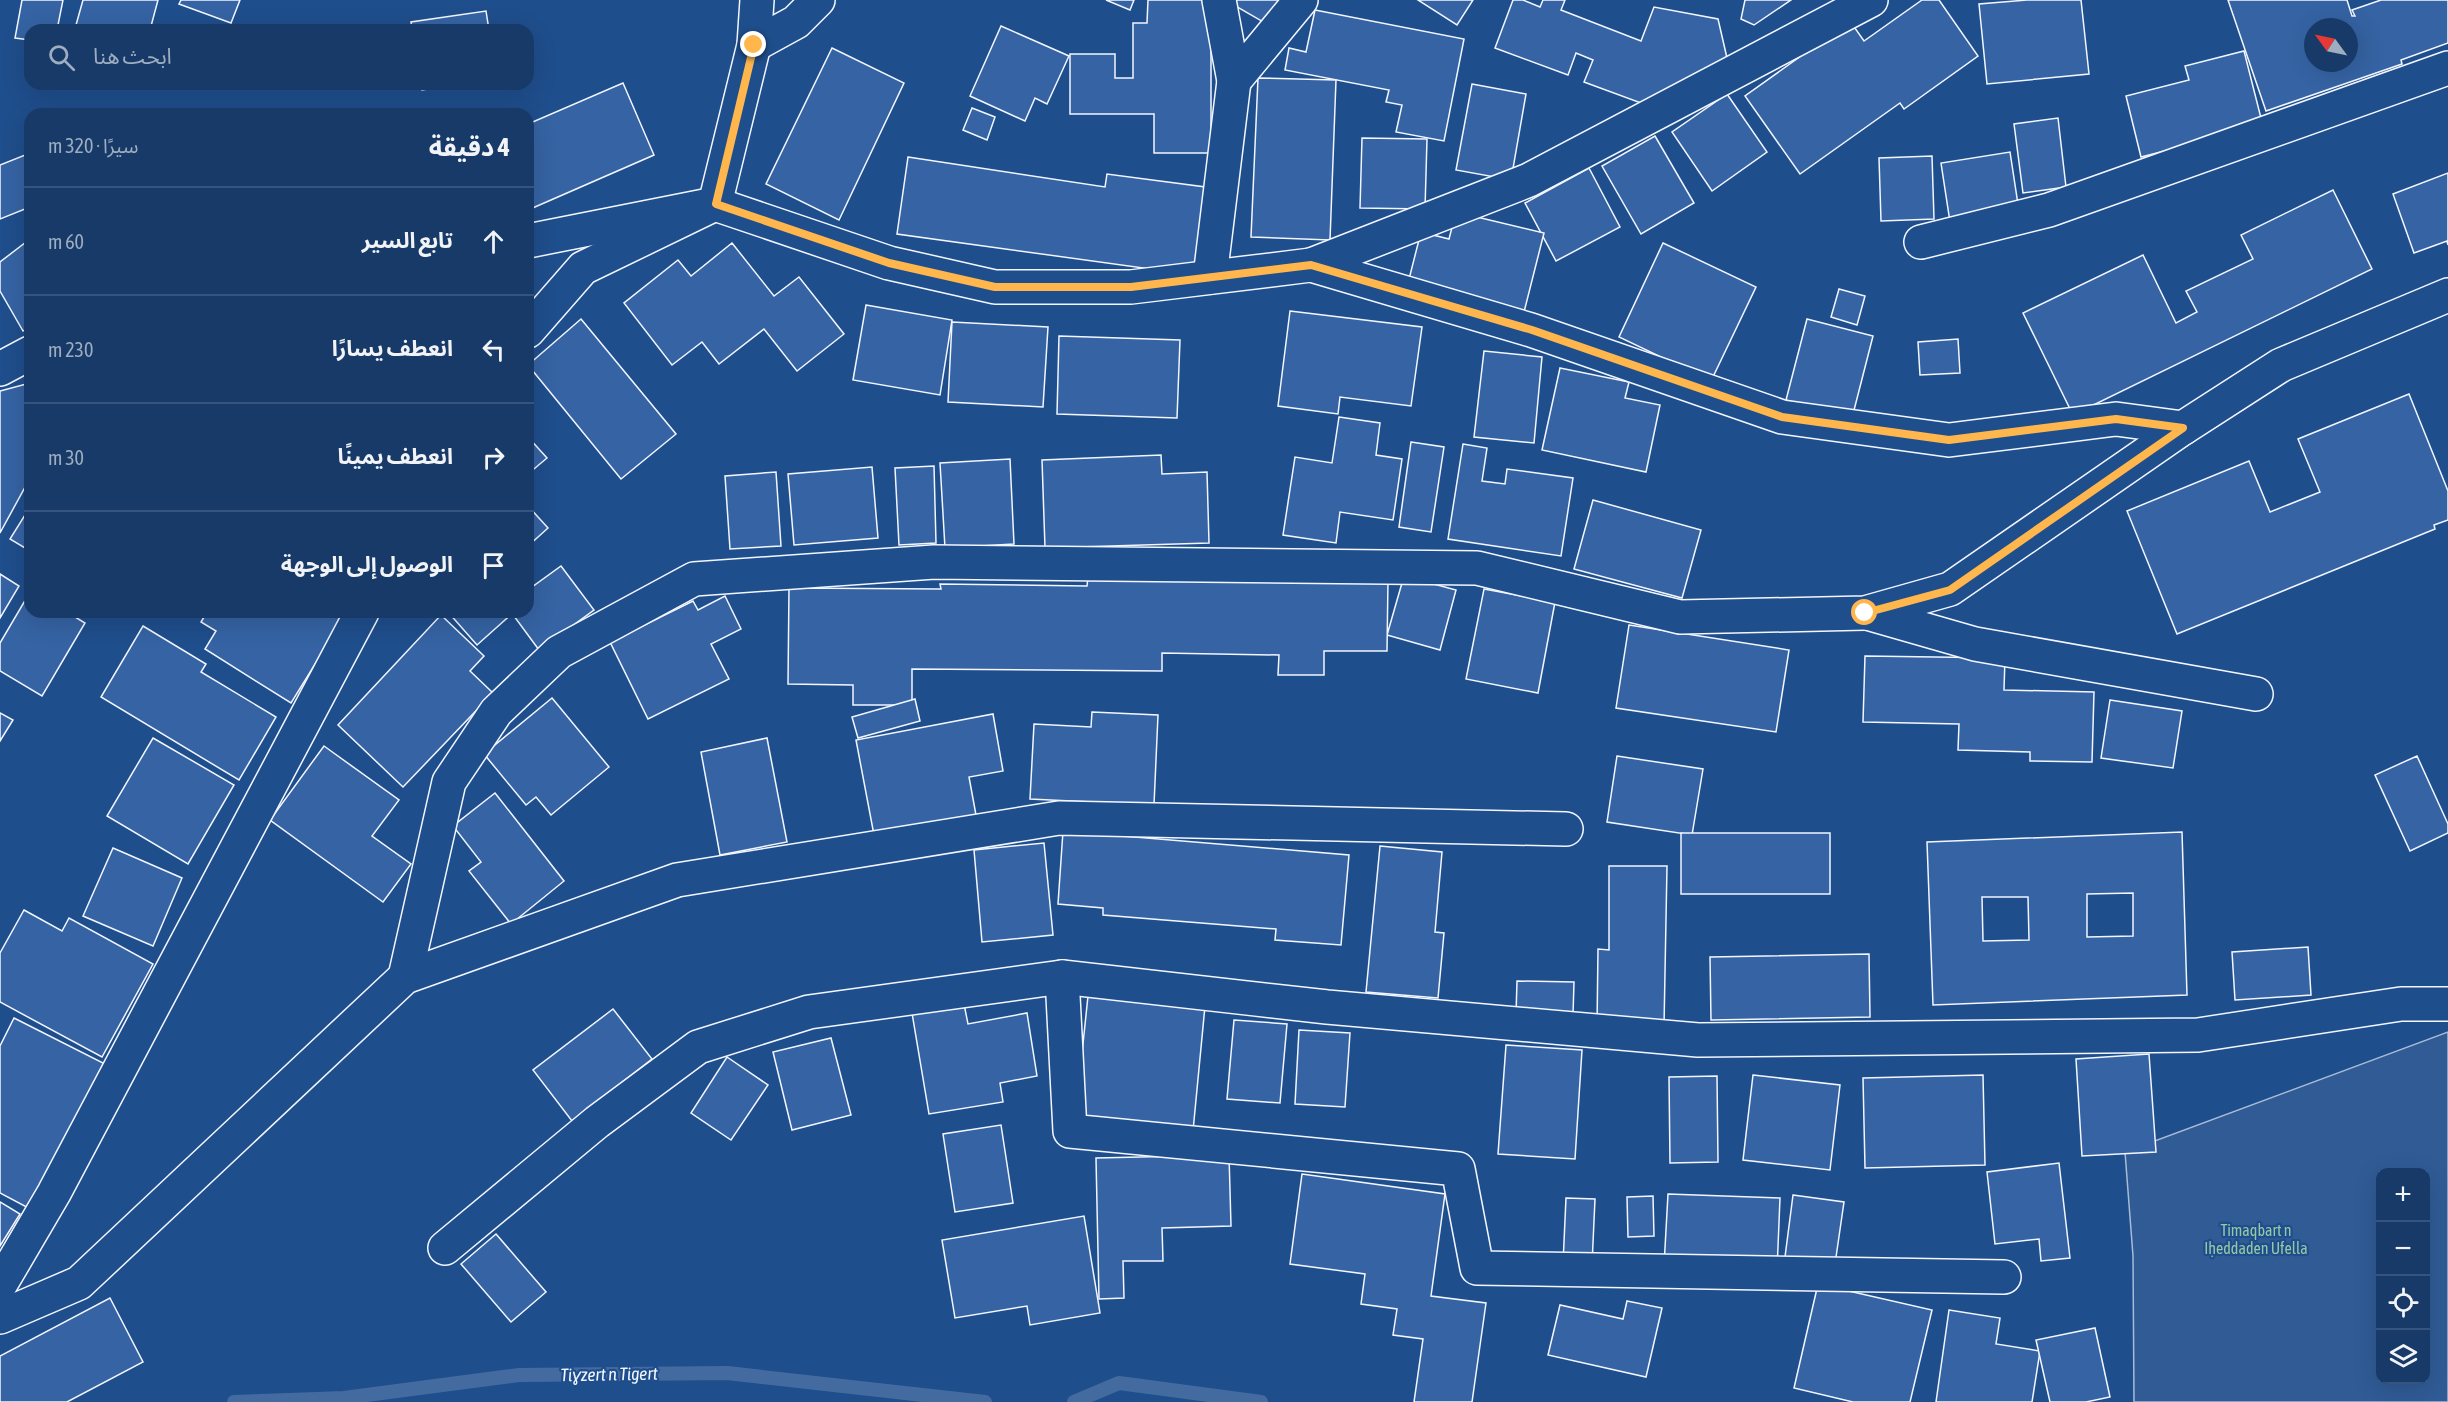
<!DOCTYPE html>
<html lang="ar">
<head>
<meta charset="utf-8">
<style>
  body { margin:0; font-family:"Asap Condensed","Noto Sans Arabic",sans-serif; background:#244571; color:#f1f3f6; direction:rtl }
  .controls { position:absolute; right:18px; bottom:18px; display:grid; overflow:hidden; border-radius:12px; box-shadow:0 6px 24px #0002 }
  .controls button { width:54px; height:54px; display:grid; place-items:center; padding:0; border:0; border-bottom:2px solid #36547d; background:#173a69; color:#f1f3f6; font:30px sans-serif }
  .compass { position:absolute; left:2304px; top:18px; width:54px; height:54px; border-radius:50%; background:#173a69; box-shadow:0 6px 24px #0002; rotate:303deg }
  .stop { position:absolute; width:18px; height:18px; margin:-14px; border:4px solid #ffb74d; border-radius:50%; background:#fff }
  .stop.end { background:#ffb74d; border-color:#fff; box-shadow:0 2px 6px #0008 }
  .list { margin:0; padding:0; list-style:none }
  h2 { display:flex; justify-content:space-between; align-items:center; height:78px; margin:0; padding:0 24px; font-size:26px }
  h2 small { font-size:20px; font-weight:400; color:#9eadc0 }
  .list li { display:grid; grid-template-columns:39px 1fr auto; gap:18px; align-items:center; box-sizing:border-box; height:108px; padding:0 24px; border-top:2px solid #36547d }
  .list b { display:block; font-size:22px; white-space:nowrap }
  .list em { font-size:20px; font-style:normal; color:#9eadc0 }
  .icon { flex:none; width:33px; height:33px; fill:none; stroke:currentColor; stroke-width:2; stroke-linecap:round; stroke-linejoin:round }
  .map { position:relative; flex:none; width:2448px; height:1402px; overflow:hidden; direction:ltr }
  .search { position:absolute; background:#173a69; box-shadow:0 6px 24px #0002; left:24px; top:24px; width:510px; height:66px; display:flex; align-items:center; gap:15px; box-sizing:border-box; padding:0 21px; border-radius:18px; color:#9eadc0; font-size:22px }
  .panel { position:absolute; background:#173a69; box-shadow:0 6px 24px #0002; left:24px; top:108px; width:510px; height:510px; border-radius:18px; direction:rtl }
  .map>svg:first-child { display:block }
</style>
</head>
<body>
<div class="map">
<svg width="2448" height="1402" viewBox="0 0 2448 1402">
  <rect width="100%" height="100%" fill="#1f4e8c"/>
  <!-- built -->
  <path fill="#305b95" stroke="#a8bbd7" stroke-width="1.5" fill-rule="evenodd" d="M2448,1032V1402H2134L2133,1256L2125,1152ZM2380,1172H2426V1380H2380Z"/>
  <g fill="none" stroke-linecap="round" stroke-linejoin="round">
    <!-- stream -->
    <g stroke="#446ba0" stroke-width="14">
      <path d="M234,1402L344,1398L519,1375L727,1373L985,1402"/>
      <path d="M1074,1402L1119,1383L1261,1402"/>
    </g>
  </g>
  <!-- building -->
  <g fill="#3563a3" stroke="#f2f6ff" stroke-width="1.5" fill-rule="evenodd">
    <path d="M22,0H63L57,30H30V40L15,38Z"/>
    <path d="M83,0H158L150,30H96L76,25Z"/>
    <path d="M181,0H240L231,23L179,4Z"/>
    <path d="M1106,0H1134L1130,10Z"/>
    <path d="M1148,0H1211V153H1154V114H1070V54H1115V78H1133V23H1147Z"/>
    <path d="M1234,0H1287L1272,27L1232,4Z"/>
    <path d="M1418,0H1473L1457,25Z"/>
    <path d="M1513,0H1523L1540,7L1543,0H1565L1561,10L1641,41L1654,7L1718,19L1727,58L1649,106L1584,82L1593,60L1576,53L1568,75L1495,48Z"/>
    <path d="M1745,0H1791L1754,25L1741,19Z"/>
    <path d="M1922,0H1939L1978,56L1904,109L1900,103L1800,174L1745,96L1850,21L1864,41Z"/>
    <path d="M2027,0H2081L2089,74L1987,84L1979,4Z"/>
    <path d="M2228,0H2347L2352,16H2355L2352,10L2381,0H2448V43L2401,60L2402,64L2266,111ZM2313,27H2349V63H2313Z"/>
    <path d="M1315,10L1464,39L1444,141L1396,132L1402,105L1386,102L1389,90L1285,70L1289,48L1306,52Z"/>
    <path d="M486,11L489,30H412L411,22Z"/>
    <path d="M1001,26L1069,56L1047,104L1035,98L1025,121L970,96Z"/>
    <path d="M832,48L904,83L839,220L766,184Z"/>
    <path d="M2244,51L2263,126L2141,157L2126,96L2189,80L2185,66Z"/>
    <path d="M1258,78L1336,80L1330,240L1251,237Z"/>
    <path d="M623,83L654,155L528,210V124Z"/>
    <path d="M421,84H461L422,90Z"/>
    <path d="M1472,84L1526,94L1511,180L1456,170Z"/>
    <path d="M1727,94L1767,152L1712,191L1672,132Z"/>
    <path d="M972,108L995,117L987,140L963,130Z"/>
    <path d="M2058,118L2066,187L2023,193L2014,124Z"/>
    <path d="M1655,136L1694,203L1641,234L1602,166Z"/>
    <path d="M1362,138L1427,139L1425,209L1360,208Z"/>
    <path d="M2010,152L2019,211L1950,222L1941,163Z"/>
    <path d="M30,153V207L0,219V165Z"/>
    <path d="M1932,156L1934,219L1881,221L1879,158Z"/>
    <path d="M908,157L1105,187L1107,174L1213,188L1201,276L897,234Z"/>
    <path d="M1589,168L1620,227L1556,261L1525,203Z"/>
    <path d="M2448,173V245L2447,241L2414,253L2393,194Z"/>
    <path d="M2333,190L2372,269L2073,415L2023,313L2143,255L2176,323L2197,312L2186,291L2253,259L2241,235Z"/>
    <path d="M1456,212L1544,233L1524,312L1408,283L1421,232L1449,239Z"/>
    <path d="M30,239V326L23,331L0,291V262Z"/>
    <path d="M732,243L774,296L799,277L844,334L797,371L764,329L719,364L702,342L672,365L624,303L678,260L691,276Z"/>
    <path d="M1663,243L1756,287L1711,381L1619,337Z"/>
    <path d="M1839,289L1865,296L1857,325L1831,317Z"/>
    <path d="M866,305L952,320L940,395L853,380Z"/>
    <path d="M1290,311L1422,327L1411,406L1340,397L1338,414L1278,406Z"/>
    <path d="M581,319L676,434L621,479L528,365Z"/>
    <path d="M1807,319L1873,336L1852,418L1786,400Z"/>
    <path d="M952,322L1048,327L1043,407L948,402Z"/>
    <path d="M1059,336L1180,340L1177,418L1057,414Z"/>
    <path d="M1958,339L1960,373L1920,375L1918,342Z"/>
    <path d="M1484,351L1542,357L1534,443L1474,437Z"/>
    <path d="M1560,368L1629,382L1625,398L1660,405L1646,472L1542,450Z"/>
    <path d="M30,383V478L0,533V391Z"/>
    <path d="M2409,394L2448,491V520L2434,525L2435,529L2177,634L2127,511L2249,461L2270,512L2320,492L2298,439Z"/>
    <path d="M1339,417L1380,423L1376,455L1402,459L1393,520L1340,512L1336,543L1283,535L1295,457L1332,463Z"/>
    <path d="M528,437L547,458L528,474Z"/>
    <path d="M1411,442L1444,447L1431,532L1399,527Z"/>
    <path d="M1463,444L1487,448L1482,481L1505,484L1507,469L1573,478L1561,556L1448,539Z"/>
    <path d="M1161,455L1162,474L1207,472L1209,543L1045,548L1042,460Z"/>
    <path d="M1010,459L1014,544L945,548L940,463Z"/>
    <path d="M934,466L936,543L899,545L895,468Z"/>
    <path d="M872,467L878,538L794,545L788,474Z"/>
    <path d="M776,472L781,546L730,549L725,476Z"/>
    <path d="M1593,500L1701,530L1682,598L1574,569Z"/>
    <path d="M528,506L548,528L528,546Z"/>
    <path d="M30,507V551L10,539Z"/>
    <path d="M561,566L594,610L539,650L511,612H528V590Z"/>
    <path d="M0,574L19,586L0,618Z"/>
    <path d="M1404,576L1456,590L1440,650L1387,635Z"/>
    <path d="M1088,577L1388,580L1387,651H1324V675H1278L1279,655L1162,653V671L912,669V705H853V685L788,684L789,588L941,589L940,584L1087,586Z"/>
    <path d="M1484,589L1555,602L1538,693L1466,679Z"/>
    <path d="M30,592V612H67L85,623L42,696L0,671V643Z"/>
    <path d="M725,596L741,629L711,644L729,679L648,719L610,642L693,601L698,610Z"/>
    <path d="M207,612H338L345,616L291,703L205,649L216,631L201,622Z"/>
    <path d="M448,612H514L477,645Z"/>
    <path d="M441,615L484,656L470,671L493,693L403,787L338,725Z"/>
    <path d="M1629,625L1789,650L1776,732L1616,708Z"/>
    <path d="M143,626L206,664L201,672L276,717L239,780L101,697Z"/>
    <path d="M1865,656L2005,658L2004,690L2094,692L2092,762L2030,761V752L1958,750L1959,724L1863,722Z"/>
    <path d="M552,698L609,767L551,815L536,797L526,805L484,754Z"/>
    <path d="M915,699L920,721L858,738L852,717Z"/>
    <path d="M2110,700L2182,711L2173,768L2101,758Z"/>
    <path d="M1092,712L1158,715L1154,805L1030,799L1034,724L1091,727Z"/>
    <path d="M0,713L13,720L0,741Z"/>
    <path d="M993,714L1003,771L969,777L976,815L874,835L856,740Z"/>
    <path d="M153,738L234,785L188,864L107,816Z"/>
    <path d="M767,738L787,842L720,855L701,752Z"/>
    <path d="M324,746L399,800L372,836L411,864L383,902L270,820Z"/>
    <path d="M1617,756L1703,769L1692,835L1607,822Z"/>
    <path d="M2417,756L2448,824V833L2410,851L2375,775Z"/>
    <path d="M495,793L564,881L511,924L469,871L481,862L453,826Z"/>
    <path d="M1063,831L1349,855L1341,945L1275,940L1276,929L1103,915V908L1058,904Z"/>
    <path d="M2182,832L2187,995L1933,1005L1927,842ZM2133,893V936L2087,937V894ZM1982,897H2028L2029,940L1983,941Z"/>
    <rect x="1681" y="833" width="149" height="61"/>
    <path d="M1044,843L1053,935L982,942L974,850Z"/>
    <path d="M1380,846L1442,852L1435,932L1444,933L1438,998L1366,992Z"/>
    <path d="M113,848L182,878L153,946L83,916Z"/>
    <path d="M1609,866H1667L1664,1027H1597L1598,949L1609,950Z"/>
    <path d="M24,910L62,931L69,918L153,964L102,1057L0,1002V953Z"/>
    <path d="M2308,947L2311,995L2235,1000L2232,952Z"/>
    <path d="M1869,954L1870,1017L1711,1020L1710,957Z"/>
    <path d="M1517,981L1574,982L1573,1015H1516Z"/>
    <path d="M1088,996L1205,1006L1193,1131L1075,1120Z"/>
    <path d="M964,1004L968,1024L1027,1013L1037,1076L1000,1083L1003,1102L929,1114L912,1013Z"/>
    <path d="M613,1009L652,1059L572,1121L533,1070Z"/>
    <path d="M14,1018L109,1066L34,1211L0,1193V1046Z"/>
    <path d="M1234,1020L1287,1024L1280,1103L1227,1099Z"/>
    <path d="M1299,1030L1350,1033L1345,1107L1295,1104Z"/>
    <path d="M831,1038L851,1115L792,1130L773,1052Z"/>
    <path d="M1506,1045L1582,1050L1575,1159L1498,1154Z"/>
    <path d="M2149,1054L2156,1152L2082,1156L2076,1059Z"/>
    <path d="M727,1057L768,1085L731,1140L691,1113Z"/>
    <path d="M1753,1075L1840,1085L1830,1170L1743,1160Z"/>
    <path d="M1983,1075L1985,1165L1865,1168L1863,1078Z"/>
    <path d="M1717,1076L1718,1162L1670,1163L1669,1077Z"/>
    <path d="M1001,1125L1013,1203L955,1212L943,1134Z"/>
    <path d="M1229,1155L1231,1226L1162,1228L1163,1261H1123L1124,1298L1099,1299L1096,1158Z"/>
    <path d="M2059,1163L2070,1258L2041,1261L2039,1239L1995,1244L1987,1172Z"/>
    <path d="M1302,1174L1445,1194L1431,1296L1486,1303L1472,1402H1414L1423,1339L1393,1335L1397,1309L1361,1304L1365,1274L1290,1264Z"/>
    <path d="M1668,1194L1780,1198L1777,1271L1664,1266Z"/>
    <path d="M1793,1195L1844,1202L1835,1264L1785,1257Z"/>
    <path d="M1653,1196L1654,1236L1628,1237L1627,1197Z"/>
    <path d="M1566,1198L1595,1199L1592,1265L1563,1264Z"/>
    <path d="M0,1202L20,1214L0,1246Z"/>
    <path d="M1084,1216L1100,1313L1030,1325L1027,1306L955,1318L942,1240Z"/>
    <path d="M496,1234L546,1292L511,1322L461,1264Z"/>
    <path d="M1818,1284L1932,1310L1910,1402H1853L1794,1388Z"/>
    <path d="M110,1298L143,1362L67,1402H0V1356Z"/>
    <path d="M1627,1301L1662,1308L1646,1377L1548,1355L1560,1305L1623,1319Z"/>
    <path d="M1949,1310L2000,1318L1996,1344L2040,1351L2032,1402H1936Z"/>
    <path d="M2095,1328L2110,1397L2086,1402H2050L2036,1340Z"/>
  </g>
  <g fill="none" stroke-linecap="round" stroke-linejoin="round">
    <!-- minor casing -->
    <g stroke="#f2f6ff" stroke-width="36">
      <g id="minor">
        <path d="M1219,0L1234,81L1301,0"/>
        <path d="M754,45L796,22L818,0"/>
        <path d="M528,241L715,204L889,263L995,287H1131L1311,265L1531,330L1782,417L1949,440L2116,419L2183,428L2281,365L2448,295"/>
        <path d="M1921,242L2049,210L2448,68"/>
        <path d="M1311,265L1529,180L1871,0"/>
        <path d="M1210,277L1234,81"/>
        <path d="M528,331L583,268L715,204L754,45L757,0"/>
        <path d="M0,369L30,353"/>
        <path d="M1867,613L1975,644L2256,694"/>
        <path d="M405,977L449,782L496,712L559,652L694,579L934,562L1477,568L1680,617L1865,613L1950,589L2183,428"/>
        <path d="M1062,977L1070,1131L1458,1169L1477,1268L2004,1277"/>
        <path d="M445,1248L597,1122L698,1047L809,1012L1062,977L1327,1007L1698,1040L2198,1035L2401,1004H2448"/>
        <path d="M0,1285L54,1193L362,612"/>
        <path d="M0,1317L79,1283L405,977L677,880L1059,818L1566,829"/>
      </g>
    </g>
    <!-- minor -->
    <use href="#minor" stroke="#1f4e8c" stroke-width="33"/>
  </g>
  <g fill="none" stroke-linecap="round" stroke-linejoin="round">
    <!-- route -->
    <path stroke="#ffb74d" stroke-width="8" d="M754,45L716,204L889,263L995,287H1131L1311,265L1532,330L1782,417L1949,440L2116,419L2183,428L1950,590L1865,613"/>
  </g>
  <g text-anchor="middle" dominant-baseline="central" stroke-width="4.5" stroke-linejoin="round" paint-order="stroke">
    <!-- park labels -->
    <g font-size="16" fill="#97c8a6" stroke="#1f4e8c">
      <text x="2256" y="1230">Timaqbart n<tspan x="2256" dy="18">Iḥeddaden Ufella</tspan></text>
    </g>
    <!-- water labels -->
    <g font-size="18" font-style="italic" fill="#f2f6ff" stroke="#1f4e8c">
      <text transform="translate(609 1374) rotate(-1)">Tiɣzert n Tigert</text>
    </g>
  </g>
</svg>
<div class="controls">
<button>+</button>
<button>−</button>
<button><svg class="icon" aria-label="locate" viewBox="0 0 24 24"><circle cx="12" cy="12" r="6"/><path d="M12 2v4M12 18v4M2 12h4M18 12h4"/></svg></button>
<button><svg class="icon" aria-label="layers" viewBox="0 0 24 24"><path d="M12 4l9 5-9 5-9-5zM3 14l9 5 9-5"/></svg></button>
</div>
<svg class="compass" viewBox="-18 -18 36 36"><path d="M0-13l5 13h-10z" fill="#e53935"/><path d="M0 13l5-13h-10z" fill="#9eadc0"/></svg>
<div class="stop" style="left:1865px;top:613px"></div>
<div class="stop end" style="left:754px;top:45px"></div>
<div class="search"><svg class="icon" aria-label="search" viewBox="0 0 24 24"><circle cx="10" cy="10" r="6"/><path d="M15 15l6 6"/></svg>ابحث هنا</div>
<section class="panel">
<h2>4 دقيقة<small>سيرًا · 320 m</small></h2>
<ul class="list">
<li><svg class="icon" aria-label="ahead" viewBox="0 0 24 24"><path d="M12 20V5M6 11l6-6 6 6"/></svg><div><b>تابع السير</b></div><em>60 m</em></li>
<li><svg class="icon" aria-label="left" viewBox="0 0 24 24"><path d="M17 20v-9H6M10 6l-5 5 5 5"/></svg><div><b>انعطف يسارًا</b></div><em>230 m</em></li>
<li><svg class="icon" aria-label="right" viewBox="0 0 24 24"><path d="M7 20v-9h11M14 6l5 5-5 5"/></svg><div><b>انعطف يمينًا</b></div><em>30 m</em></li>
<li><svg class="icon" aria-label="arrive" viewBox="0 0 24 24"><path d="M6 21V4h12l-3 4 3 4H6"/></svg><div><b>الوصول إلى الوجهة</b></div></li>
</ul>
</section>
</div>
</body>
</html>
